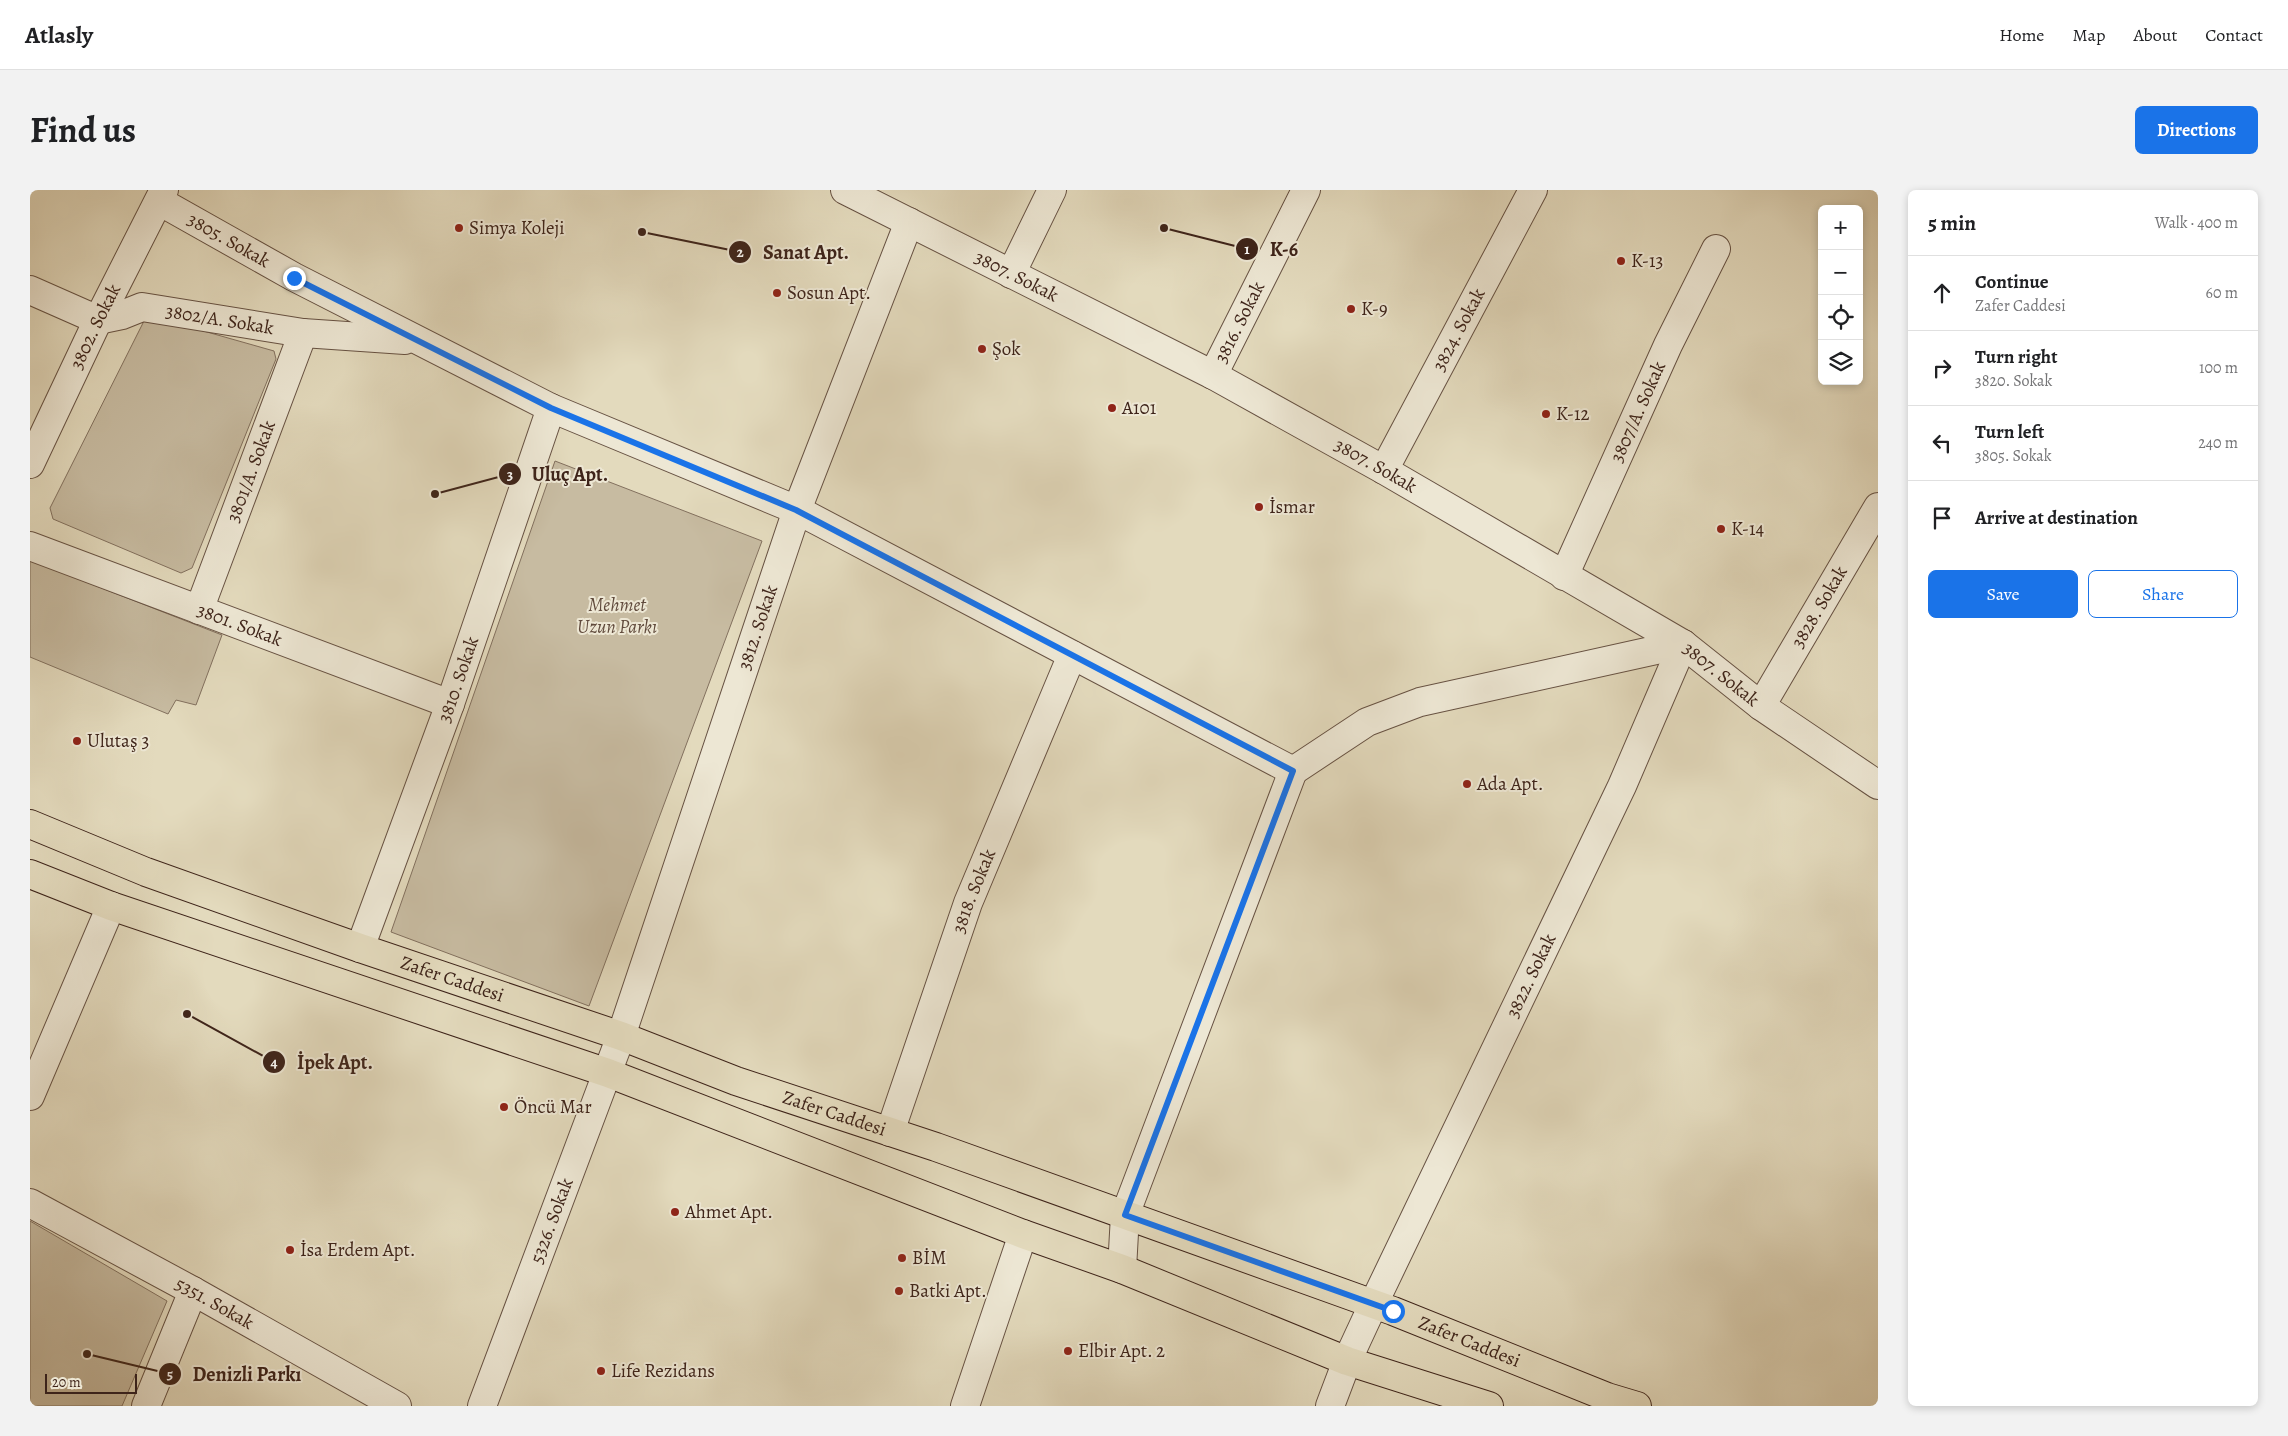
<!DOCTYPE html>
<html lang="en">
<head>
<meta charset="utf-8">
<style>
  body { margin:0; font-family:Alegreya,serif; background:#f2f2f2; color:#202124 }
  .controls { position:absolute; right:15px; top:15px; display:grid; overflow:hidden; border-radius:8px; box-shadow:0 2px 8px #0003 }
  .controls button { width:45px; height:45px; display:grid; place-items:center; padding:0; border:0; border-bottom:1px solid #e0e0e0; background:#fff; color:#202124; font:25px sans-serif }
  .scale { position:absolute; left:15px; bottom:12px; width:92px; box-sizing:border-box; padding-left:5px; border:2px solid #3e241a; border-top:0; font-size:14px; line-height:18px; white-space:nowrap; color:#3e241a; -webkit-text-stroke:4px #ede7d4; paint-order:stroke }
  .stop { position:absolute; width:15px; height:15px; margin:-11px; border:4px solid #1a73e8; border-radius:50%; background:#fff }
  .stop.end { background:#1a73e8; border-color:#fff; box-shadow:0 1px 5px #0008 }
  .list { margin:0; padding:0; list-style:none }
  h2 { display:flex; justify-content:space-between; align-items:center; height:65px; margin:0; padding:0 20px; font-size:21px }
  h2 small { font-size:16px; font-weight:400; color:#757577 }
  .list li { display:grid; grid-template-columns:32px 1fr auto; gap:15px; align-items:center; box-sizing:border-box; height:75px; padding:0 20px; border-top:1px solid #e0e0e0 }
  .list b { display:block; font-size:19px; white-space:nowrap }
  .list p { margin:0; font-size:16px; white-space:nowrap; color:#757577 }
  .list em { font-size:16px; font-style:normal; color:#757577 }
  .actions { display:flex; gap:10px; padding:15px 20px }
  .actions a { flex:1; padding:11px 0; border:1px solid #1a73e8; border-radius:8px; text-align:center; font-size:18px; color:#1a73e8 }
  .actions .main { background:#1a73e8; color:#fff }
  .icon { flex:none; width:28px; height:28px; fill:none; stroke:currentColor; stroke-width:2; stroke-linecap:round; stroke-linejoin:round }
  .map { position:relative; flex:none; width:1848px; height:1216px; overflow:hidden; border-radius:8px }
  header { display:flex; align-items:center; gap:30px; box-sizing:border-box; height:70px; padding:0 25px; background:#fff; border-bottom:1px solid #e0e0e0 }
  header strong { font-size:24px }
  nav { display:flex; gap:28px; margin-inline-start:auto; font-size:18px }
  .intro { display:flex; align-items:center; justify-content:space-between; box-sizing:border-box; height:120px; padding:0 30px }
  h1 { margin:0; font-size:35px }
  .button { padding:12px 22px; border-radius:8px; background:#1a73e8; color:#fff; font-size:18px; font-weight:700 }
  main { display:flex; gap:30px; padding:0 30px }
  aside { flex:1; background:#fff; border-radius:8px; box-shadow:0 2px 8px #0003 }
  .map>svg:first-child { display:block }
</style>
</head>
<body>
<header>
<strong>Atlasly</strong>
<nav><a>Home</a><a>Map</a><a>About</a><a>Contact</a></nav>
</header>
<div class="intro"><h1>Find us</h1><a class="button">Directions</a></div>
<main>
<div class="map">
<svg width="1848" height="1216" viewBox="0 0 1848 1216">
  <rect width="100%" height="100%" fill="#e3dabd"/>
  <filter id="stains"><feTurbulence type="fractalNoise" baseFrequency=".004" numOctaves="4"/><feColorMatrix values="0 0 0 0 .2 0 0 0 0 .09 0 0 0 0 .02 0 0 0 .5 -.17"/></filter>
  <radialGradient id="worn" r=".72"><stop offset=".6" stop-color="#630" stop-opacity="0"/><stop offset="1" stop-color="#630" stop-opacity=".3"/></radialGradient>
  <!-- green -->
  <g fill="#c7bba1" stroke="#82705e">
    <path d="M116,127H124L244,161L246,169L162,378L151,383L23,329L20,318Z"/>
    <path d="M525,271L732,351L559,816L361,742Z"/>
    <path d="M0,370L192,445L166,515L146,510L138,524L0,467Z"/>
    <path d="M0,1031L137,1111L92,1216H0Z"/>
  </g>
  <g fill="none" stroke-linecap="round" stroke-linejoin="round">
    <!-- minor casing -->
    <g stroke="#675243" stroke-width="30">
      <g id="minor">
        <path id="s1" d="M815,0L1183,185L1354,280L1653,454L1731,516L1848,595"/>
        <path id="s2" d="M129,11L264,87L521,218L767,320L1263,581"/>
        <path d="M981,84L1022,0"/>
        <path id="s3" d="M0,100L68,130L92,125L112,117L273,143L375,150"/>
        <path id="s4" d="M1183,185L1276,0"/>
        <path id="s5" d="M0,274L68,130L134,0"/>
        <path id="s6" d="M1354,280L1503,0"/>
        <path id="s7" d="M0,356L420,514"/>
        <path id="s8" d="M1534,386L1638,155L1686,59"/>
        <path id="s9" d="M169,420L273,143"/>
        <path id="s10" d="M1731,516L1848,317"/>
        <path d="M1263,581L1337,532L1390,512L1653,454"/>
        <path id="s11" d="M330,758L420,514L521,218"/>
        <path d="M0,906L81,716"/>
        <path id="s12" d="M860,942L938,713L1042,465"/>
        <path id="s13" d="M0,1013L163,1101L367,1216"/>
        <path d="M1092,1079L1095,1025L1263,581"/>
        <path d="M116,1216L163,1101"/>
        <path id="s14" d="M452,1216L591,846L767,320L879,32"/>
        <path d="M935,1216L993,1044"/>
        <path id="s15" d="M1300,1216L1317,1171L1343,1115L1592,596L1653,454"/>
      </g>
    </g>
    <!-- major casing -->
    <g stroke="#3e241a" stroke-width="30">
      <g id="major">
        <path id="s16" d="M0,634L116,682L330,758L591,846L706,891L906,957L1363,1121L1577,1207L1607,1216"/>
        <path d="M0,684L81,716L578,883L993,1044L1092,1079L1317,1171L1459,1216"/>
      </g>
    </g>
    <!-- minor -->
    <use href="#minor" stroke="#ede7d4" stroke-width="28"/>
    <!-- major -->
    <use href="#major" stroke="#e3dabd" stroke-width="28"/>
  </g>
  <g fill="none" stroke-linecap="round" stroke-linejoin="round">
    <!-- route -->
    <path stroke="#1a73e8" stroke-width="6" d="M264,88L521,218L766,320L1263,581L1095,1025L1363,1121"/>
  </g>
  <!-- markers -->
  <g fill="#8f2418" stroke="#ede7d4" stroke-width="2">
    <circle cx="429" cy="38" r="5"/>
    <circle cx="1591" cy="71" r="5"/>
    <circle cx="747" cy="103" r="5"/>
    <circle cx="1321" cy="119" r="5"/>
    <circle cx="952" cy="159" r="5"/>
    <circle cx="1082" cy="218" r="5"/>
    <circle cx="1516" cy="224" r="5"/>
    <circle cx="1229" cy="317" r="5"/>
    <circle cx="1691" cy="339" r="5"/>
    <circle cx="47" cy="551" r="5"/>
    <circle cx="1437" cy="594" r="5"/>
    <circle cx="474" cy="917" r="5"/>
    <circle cx="645" cy="1022" r="5"/>
    <circle cx="260" cy="1060" r="5"/>
    <circle cx="872" cy="1068" r="5"/>
    <circle cx="869" cy="1101" r="5"/>
    <circle cx="1038" cy="1161" r="5"/>
    <circle cx="571" cy="1181" r="5"/>
  </g>
  <g text-anchor="middle" dominant-baseline="central" stroke-width="4" stroke-linejoin="round" paint-order="stroke">
    <!-- poi labels -->
    <g font-size="19" fill="#3e241a" stroke="#ede7d4" text-anchor="start">
      <text x="439" y="38">Simya Koleji</text>
      <text x="1601" y="71">K-13</text>
      <text x="757" y="103">Sosun Apt.</text>
      <text x="1331" y="119">K-9</text>
      <text x="962" y="159">Şok</text>
      <text x="1092" y="218">A101</text>
      <text x="1526" y="224">K-12</text>
      <text x="1239" y="317">İsmar</text>
      <text x="1701" y="339">K-14</text>
      <text x="57" y="551">Ulutaş 3</text>
      <text x="1447" y="594">Ada Apt.</text>
      <text x="484" y="917">Öncü Mar</text>
      <text x="655" y="1022">Ahmet Apt.</text>
      <text x="270" y="1060">İsa Erdem Apt.</text>
      <text x="882" y="1068">BİM</text>
      <text x="879" y="1101">Batki Apt.</text>
      <text x="1048" y="1161">Elbir Apt. 2</text>
      <text x="581" y="1181">Life Rezidans</text>
    </g>
    <!-- street labels -->
    <g font-size="19" fill="#3e241a" stroke="#ede7d4">
      <text stroke="none"><textPath href="#s2" startOffset="80">3805. Sokak</textPath></text>
      <text stroke="none"><textPath href="#s1" startOffset="192">3807. Sokak</textPath></text>
      <text stroke="none"><textPath href="#s3" startOffset="199">3802/A. Sokak</textPath></text>
      <text stroke="none"><textPath href="#s4" startOffset="59">3816. Sokak</textPath></text>
      <text stroke="none"><textPath href="#s5" startOffset="152">3802. Sokak</textPath></text>
      <text stroke="none"><textPath href="#s6" startOffset="159">3824. Sokak</textPath></text>
      <text stroke="none"><textPath href="#s8" startOffset="180">3807/A. Sokak</textPath></text>
      <text stroke="none"><textPath href="#s1" startOffset="598">3807. Sokak</textPath></text>
      <text stroke="none"><textPath href="#s9" startOffset="148">3801/A. Sokak</textPath></text>
      <text stroke="none"><textPath href="#s10" startOffset="115">3828. Sokak</textPath></text>
      <text stroke="none"><textPath href="#s7" startOffset="224">3801. Sokak</textPath></text>
      <text stroke="none"><textPath href="#s14" startOffset="826">3812. Sokak</textPath></text>
      <text stroke="none"><textPath href="#s1" startOffset="1002">3807. Sokak</textPath></text>
      <text stroke="none"><textPath href="#s11" startOffset="286">3810. Sokak</textPath></text>
      <text stroke="none"><textPath href="#s12" startOffset="255">3818. Sokak</textPath></text>
      <text stroke="none"><textPath href="#s15" startOffset="475">3822. Sokak</textPath></text>
      <text stroke="none"><textPath href="#s16" startOffset="450">Zafer Caddesi</textPath></text>
      <text stroke="none"><textPath href="#s16" startOffset="855">Zafer Caddesi</textPath></text>
      <text stroke="none"><textPath href="#s14" startOffset="198">5326. Sokak</textPath></text>
      <text stroke="none"><textPath href="#s13" startOffset="210">5351. Sokak</textPath></text>
      <text stroke="none"><textPath href="#s16" startOffset="1530">Zafer Caddesi</textPath></text>
    </g>
    <!-- park labels -->
    <g font-size="19" font-style="italic" fill="#604a3c" stroke="#ede7d4">
      <text x="587" y="415">Mehmet<tspan x="587" dy="22">Uzun Parkı</tspan></text>
    </g>
  </g>
  <!-- callouts -->
  <path fill="none" stroke="#3e241a" stroke-width="2" d="M1134 38L1217 59M612 42L710 62M405 304L480 284M157 824L244 872M57 1164L140 1184"/>
  <g fill="#3e241a" stroke="#ede7d4" stroke-width="2">
    <circle cx="1134" cy="38" r="5"/>
    <circle cx="612" cy="42" r="5"/>
    <circle cx="405" cy="304" r="5"/>
    <circle cx="157" cy="824" r="5"/>
    <circle cx="57" cy="1164" r="5"/>
    <circle cx="1217" cy="59" r="12"/>
    <circle cx="710" cy="62" r="12"/>
    <circle cx="480" cy="284" r="12"/>
    <circle cx="244" cy="872" r="12"/>
    <circle cx="140" cy="1184" r="12"/>
  </g>
  <g font-size="15" text-anchor="middle" font-weight="bold" fill="#fff">
    <text x="1217" y="64">1</text>
    <text x="710" y="67">2</text>
    <text x="480" y="290">3</text>
    <text x="244" y="877">4</text>
    <text x="140" y="1189">5</text>
  </g>
  <g font-size="20" text-anchor="middle" font-weight="bold" fill="#3e241a" stroke="#ede7d4" stroke-width="4" stroke-linejoin="round" paint-order="stroke">
    <text x="1254" y="66">K-6</text>
    <text x="776" y="69">Sanat Apt.</text>
    <text x="540" y="291">Uluç Apt.</text>
    <text x="305" y="879">İpek Apt.</text>
    <text x="217" y="1191">Denizli Parkı</text>
  </g>
  <rect width="100%" height="100%" filter="url(#stains)"/>
  <rect width="100%" height="100%" fill="url(#worn)"/>
</svg>
<div class="controls">
<button>+</button>
<button>−</button>
<button><svg class="icon" aria-label="locate" viewBox="0 0 24 24"><circle cx="12" cy="12" r="6"/><path d="M12 2v4M12 18v4M2 12h4M18 12h4"/></svg></button>
<button><svg class="icon" aria-label="layers" viewBox="0 0 24 24"><path d="M12 4l9 5-9 5-9-5zM3 14l9 5 9-5"/></svg></button>
</div>
<div class="scale">20 m</div>
<div class="stop" style="left:1363px;top:1121px"></div>
<div class="stop end" style="left:264px;top:88px"></div>
</div>
<aside>
<h2>5 min<small>Walk · 400 m</small></h2>
<ul class="list">
<li><svg class="icon" aria-label="ahead" viewBox="0 0 24 24"><path d="M12 20V5M6 11l6-6 6 6"/></svg><div><b>Continue</b><p>Zafer Caddesi</p></div><em>60 m</em></li>
<li><svg class="icon" aria-label="right" viewBox="0 0 24 24"><path d="M7 20v-9h11M14 6l5 5-5 5"/></svg><div><b>Turn right</b><p>3820. Sokak</p></div><em>100 m</em></li>
<li><svg class="icon" aria-label="left" viewBox="0 0 24 24"><path d="M17 20v-9H6M10 6l-5 5 5 5"/></svg><div><b>Turn left</b><p>3805. Sokak</p></div><em>240 m</em></li>
<li><svg class="icon" aria-label="arrive" viewBox="0 0 24 24"><path d="M6 21V4h12l-3 4 3 4H6"/></svg><div><b>Arrive at destination</b></div></li>
</ul>
<div class="actions"><a class="main">Save</a><a>Share</a></div>
</aside>
</main>
</body>
</html>
